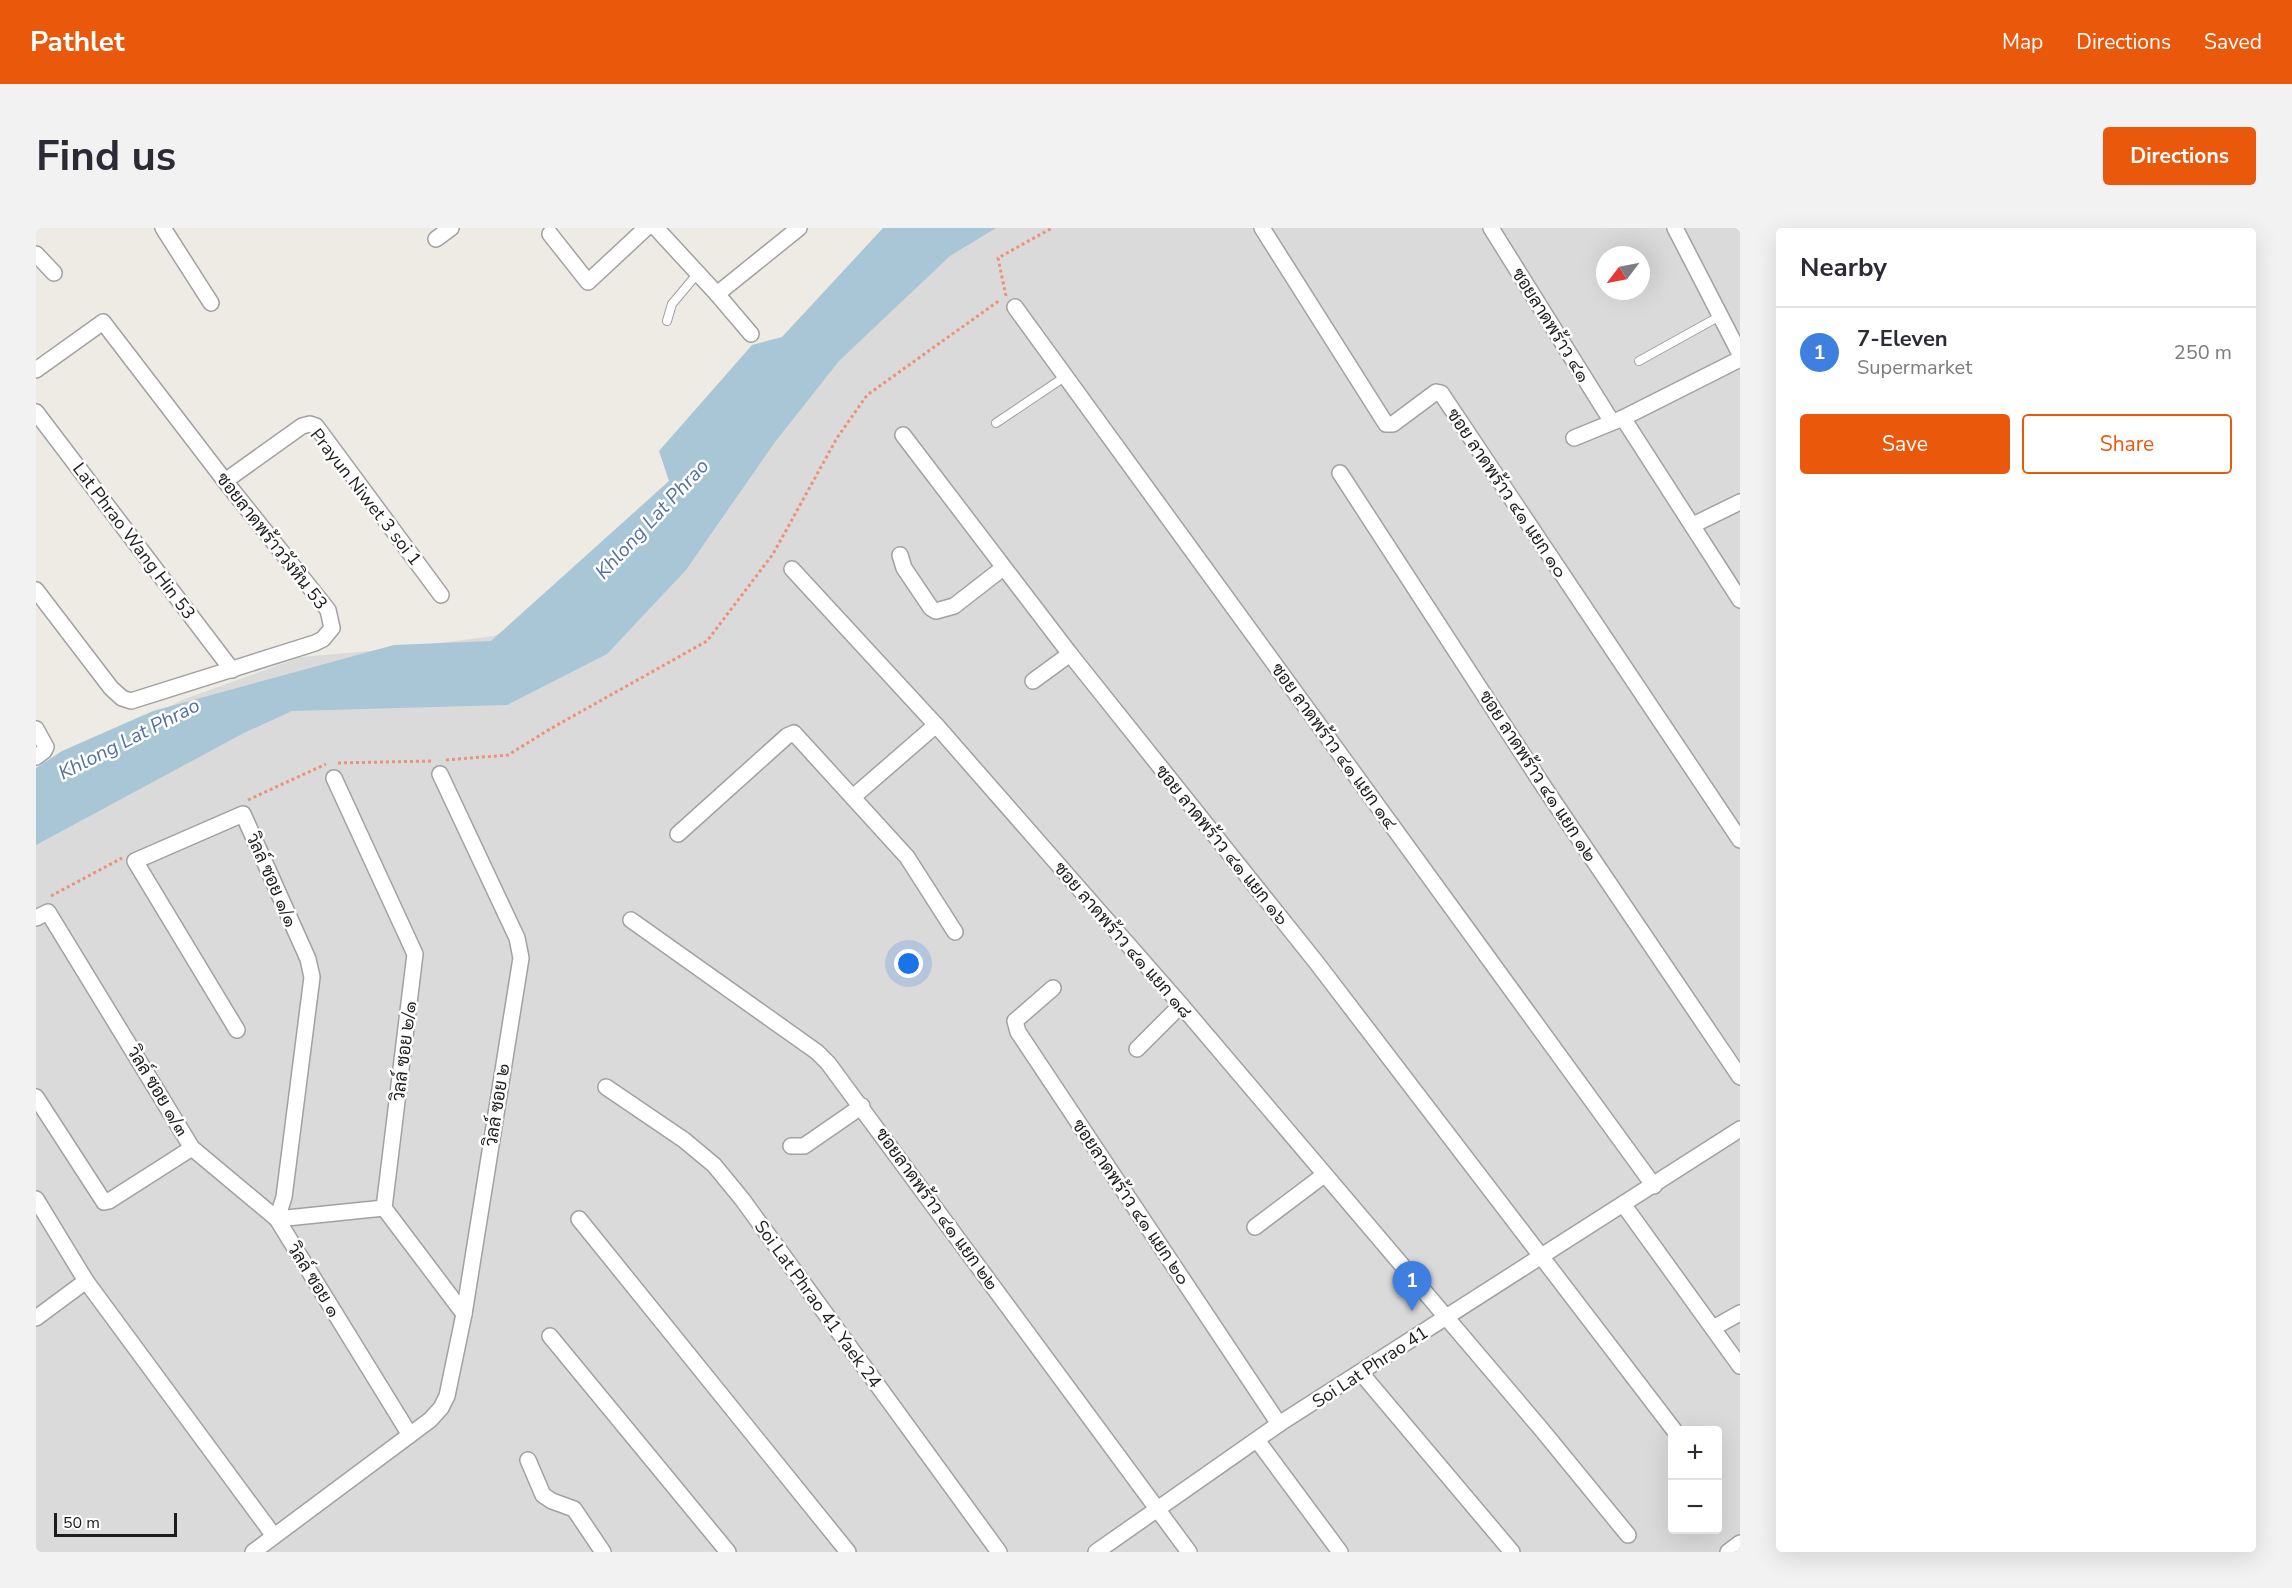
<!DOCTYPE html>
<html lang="en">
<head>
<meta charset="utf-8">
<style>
  body { margin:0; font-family:"Nunito Sans",Sarabun,sans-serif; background:#f2f2f3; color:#2b2b33 }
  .controls { position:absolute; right:18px; bottom:18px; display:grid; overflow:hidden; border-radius:6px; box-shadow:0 6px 24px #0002 }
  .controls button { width:54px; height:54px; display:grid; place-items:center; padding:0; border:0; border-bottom:2px solid #e1e1e2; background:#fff; color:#2b2b33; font:30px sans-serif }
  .compass { position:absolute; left:1560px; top:18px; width:54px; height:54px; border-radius:50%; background:#fff; box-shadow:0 6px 24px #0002; rotate:238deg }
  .scale { position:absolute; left:18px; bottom:15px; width:123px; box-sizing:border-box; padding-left:6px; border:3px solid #1d1d1d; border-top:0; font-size:16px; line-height:21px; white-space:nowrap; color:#1d1d1d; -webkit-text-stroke:4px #fff; paint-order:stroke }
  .you { position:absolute; left:873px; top:736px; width:21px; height:21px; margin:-15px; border:4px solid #fff; border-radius:50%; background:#1a73e8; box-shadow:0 0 0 9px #1a73e833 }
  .badge { display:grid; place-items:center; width:39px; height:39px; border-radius:50%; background:#ea580c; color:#fff; font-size:20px; font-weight:700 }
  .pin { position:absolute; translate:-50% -50px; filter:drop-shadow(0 2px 3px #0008) }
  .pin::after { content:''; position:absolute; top:32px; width:21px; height:18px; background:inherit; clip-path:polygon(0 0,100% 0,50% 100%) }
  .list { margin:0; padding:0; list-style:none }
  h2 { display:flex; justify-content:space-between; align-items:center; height:78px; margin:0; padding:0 24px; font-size:26px }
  h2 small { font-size:20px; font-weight:400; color:#7c7c81 }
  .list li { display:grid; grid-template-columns:39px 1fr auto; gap:18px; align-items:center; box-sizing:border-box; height:90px; padding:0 24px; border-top:2px solid #e1e1e2 }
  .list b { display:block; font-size:22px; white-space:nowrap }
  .list p { margin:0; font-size:20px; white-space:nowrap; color:#7c7c81 }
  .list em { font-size:20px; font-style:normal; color:#7c7c81 }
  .actions { display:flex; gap:12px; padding:18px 24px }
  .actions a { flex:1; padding:14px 0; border:2px solid #ea580c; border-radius:6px; text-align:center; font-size:21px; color:#ea580c }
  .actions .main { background:#ea580c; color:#fff }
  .map { position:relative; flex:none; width:1704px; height:1324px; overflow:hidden; border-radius:6px }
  header { display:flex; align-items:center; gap:36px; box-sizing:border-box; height:84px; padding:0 30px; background:#ea580c; color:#fff }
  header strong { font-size:28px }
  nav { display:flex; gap:33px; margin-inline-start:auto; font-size:21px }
  .intro { display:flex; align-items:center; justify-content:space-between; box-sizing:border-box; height:144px; padding:0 36px }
  h1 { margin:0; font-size:42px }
  .button { padding:15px 27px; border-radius:6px; background:#ea580c; color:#fff; font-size:21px; font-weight:700 }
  main { display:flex; gap:36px; padding:0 36px }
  aside { flex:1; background:#fff; border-radius:6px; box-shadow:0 6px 24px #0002 }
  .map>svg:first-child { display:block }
</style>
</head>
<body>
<header>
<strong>Pathlet</strong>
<nav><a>Map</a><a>Directions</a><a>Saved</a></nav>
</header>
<div class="intro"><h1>Find us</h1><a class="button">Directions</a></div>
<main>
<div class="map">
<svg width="1704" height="1324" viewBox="0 0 1704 1324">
  <rect width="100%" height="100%" fill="#edebe4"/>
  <!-- residential -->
  <path fill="#dbdada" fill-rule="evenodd" d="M877,0H1704V1324H0V550L146,472L265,429L356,421L458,408L526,373ZM1569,27H1605V63H1569ZM1636,1202H1682V1302H1636Z"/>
  <!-- water -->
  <path fill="#a9c6d6" d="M847,0H960L914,28L803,133L739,214L650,342L571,426L471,477L256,483L206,506L0,617V540L26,523L117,483L358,417L455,413L633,253L623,223L716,117L746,109Z"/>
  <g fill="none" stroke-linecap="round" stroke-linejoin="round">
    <!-- service casing -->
    <g stroke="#a1a1a1" stroke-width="10">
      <g id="service">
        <path d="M631,93L636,76L662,45"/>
        <path d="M1603,133L1684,88"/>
        <path d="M960,195L1030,148"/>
      </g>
    </g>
    <!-- minor casing -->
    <g stroke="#a1a1a1" stroke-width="18">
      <g id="minor">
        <path d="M127,0L175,75"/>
        <path d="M620,0L681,66L715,106"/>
        <path d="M1226,0L1350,196H1357L1400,164L1405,165L1704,612"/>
        <path d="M1455,0L1576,194"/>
        <path d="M1639,0L1704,126"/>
        <path d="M514,6L552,54L610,0"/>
        <path d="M400,11L415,0"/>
        <path d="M0,26L18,45"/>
        <path d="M681,66L763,0"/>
        <path d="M979,79L1618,958"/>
        <path d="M0,142L67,94L189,253L292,382L296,400L287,411L279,415L95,473L86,470L75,460L0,362"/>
        <path d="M0,184L196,442"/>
        <path d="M1587,190L1704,372"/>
        <path d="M867,207L1034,426L1280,734L1638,1202"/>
        <path d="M1538,210L1587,190L1704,131"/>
        <path d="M1304,245L1508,559L1704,849"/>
        <path d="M189,253L266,198L274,196L280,198L405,367"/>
        <path d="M1657,297L1704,274"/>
        <path d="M864,327L868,340L895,380L900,383L918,378L967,340"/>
        <path d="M756,341L900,497L1145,777L1506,1202L1592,1307"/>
        <path d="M997,453L1034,426"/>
        <path d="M0,501L10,519L8,523L0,529"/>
        <path d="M298,550L379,726L348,980L428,1086"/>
        <path d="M817,569L900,497"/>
        <path d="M642,606L751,508L758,505L871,629L919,704"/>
        <path d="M0,690L12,684L156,920L241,991L374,1207"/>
        <path d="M595,692L781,824L792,835L1153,1324"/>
        <path d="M1017,760L979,793L982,804L1243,1196"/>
        <path d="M201,802L99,633L207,586L272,731L276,749L248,969L241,991L348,980"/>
        <path d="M1101,821L1145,777"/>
        <path d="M570,859L648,912L678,937L706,971L963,1324"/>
        <path d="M0,869L68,974L73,973L156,920"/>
        <path d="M755,918H768L826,878"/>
        <path d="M0,971L50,1053L238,1308"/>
        <path d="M1587,976L1704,1138"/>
        <path d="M543,991L812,1324"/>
        <path d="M1219,999L1288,947"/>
        <path d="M0,1090L50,1053"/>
        <path d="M1677,1100L1704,1085"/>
        <path d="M514,1108L692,1324"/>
        <path d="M1325,1145L1476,1324"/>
        <path d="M1221,1212L1304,1324"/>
        <path d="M492,1232L507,1267L516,1273L538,1281L567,1324"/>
        <path d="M217,1324L394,1192L405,1180L411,1168L428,1086L485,730L481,710L404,546"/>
        <path d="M1060,1324L1243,1196L1704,901"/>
        <path d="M1692,1324L1704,1315"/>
      </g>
    </g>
    <!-- path -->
    <g stroke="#eb9278" stroke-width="3" stroke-dasharray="3 3" stroke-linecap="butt">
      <path d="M970,68L962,30L1016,0"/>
      <path d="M410,532L472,527L514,501L671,413L737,326L801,210L831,167L964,72"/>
      <path d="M302,535L395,533"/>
      <path d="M212,572L290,536"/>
      <path d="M15,668L86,630"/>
    </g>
    <!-- service -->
    <use href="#service" stroke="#fff" stroke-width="8"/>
    <!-- minor -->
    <use href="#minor" stroke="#fff" stroke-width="15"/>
  </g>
  <g text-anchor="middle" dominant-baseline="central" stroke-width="5" stroke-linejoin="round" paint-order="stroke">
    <!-- street labels -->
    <g font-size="18" fill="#1d1d1d" stroke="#fff">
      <text transform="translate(1515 97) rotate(58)">ซอยลาดพร้าว ๔๑</text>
      <text transform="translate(1471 265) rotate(56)">ซอย ลาดพร้าว ๔๑ แยก ๑๐</text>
      <text transform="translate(330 269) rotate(52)">Prayun Niwet 3 soi 1</text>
      <text transform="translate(98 313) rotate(53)">Lat Phrao Wang Hin 53</text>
      <text transform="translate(236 313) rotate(52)">ซอยลาดพร้าววังหิน 53</text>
      <text transform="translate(1298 518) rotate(54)">ซอย ลาดพร้าว ๔๑ แยก ๑๔</text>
      <text transform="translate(1502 548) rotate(57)">ซอย ลาดพร้าว ๔๑ แยก ๑๒</text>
      <text transform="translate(1186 617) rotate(51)">ซอย ลาดพร้าว ๔๑ แยก ๑๖</text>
      <text transform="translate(236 652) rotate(66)">วิลล์ ซอย ๑/๑</text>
      <text transform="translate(1087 712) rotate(49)">ซอย ลาดพร้าว ๔๑ แยก ๑๘</text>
      <text transform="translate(368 823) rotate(-83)">วิลล์ ซอย ๒/๑</text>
      <text transform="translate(122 863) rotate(59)">วิลล์ ซอย ๑/๓</text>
      <text transform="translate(461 877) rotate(-81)">วิลล์ ซอย ๒</text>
      <text transform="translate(1095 974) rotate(56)">ซอยลาดพร้าว ๔๑ แยก ๒๐</text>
      <text transform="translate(901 981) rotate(54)">ซอยลาดพร้าว ๔๑ แยก ๒๒</text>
      <text transform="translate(278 1052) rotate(58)">วิลล์ ซอย ๑</text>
      <text transform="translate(782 1076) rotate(54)">Soi Lat Phrao 41 Yaek 24</text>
      <text transform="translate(1334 1139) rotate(-33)">Soi Lat Phrao 41</text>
    </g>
    <!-- water labels -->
    <g font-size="20" font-style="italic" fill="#5471a3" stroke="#fff">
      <text transform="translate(616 291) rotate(-47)">Khlong Lat Phrao</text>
      <text transform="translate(93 511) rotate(-27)">Khlong Lat Phrao</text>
    </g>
  </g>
</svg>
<div class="controls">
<button>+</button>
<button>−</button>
</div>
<svg class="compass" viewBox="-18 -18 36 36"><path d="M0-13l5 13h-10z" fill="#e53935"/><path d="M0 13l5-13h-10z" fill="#7c7c81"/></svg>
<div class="scale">50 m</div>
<div class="you"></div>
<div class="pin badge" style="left:1376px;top:1083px;background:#3f7fe0">1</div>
</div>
<aside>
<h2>Nearby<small></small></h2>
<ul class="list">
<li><span class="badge" style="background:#3f7fe0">1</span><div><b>7-Eleven</b><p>Supermarket</p></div><em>250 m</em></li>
</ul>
<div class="actions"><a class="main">Save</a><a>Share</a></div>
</aside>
</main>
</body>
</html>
